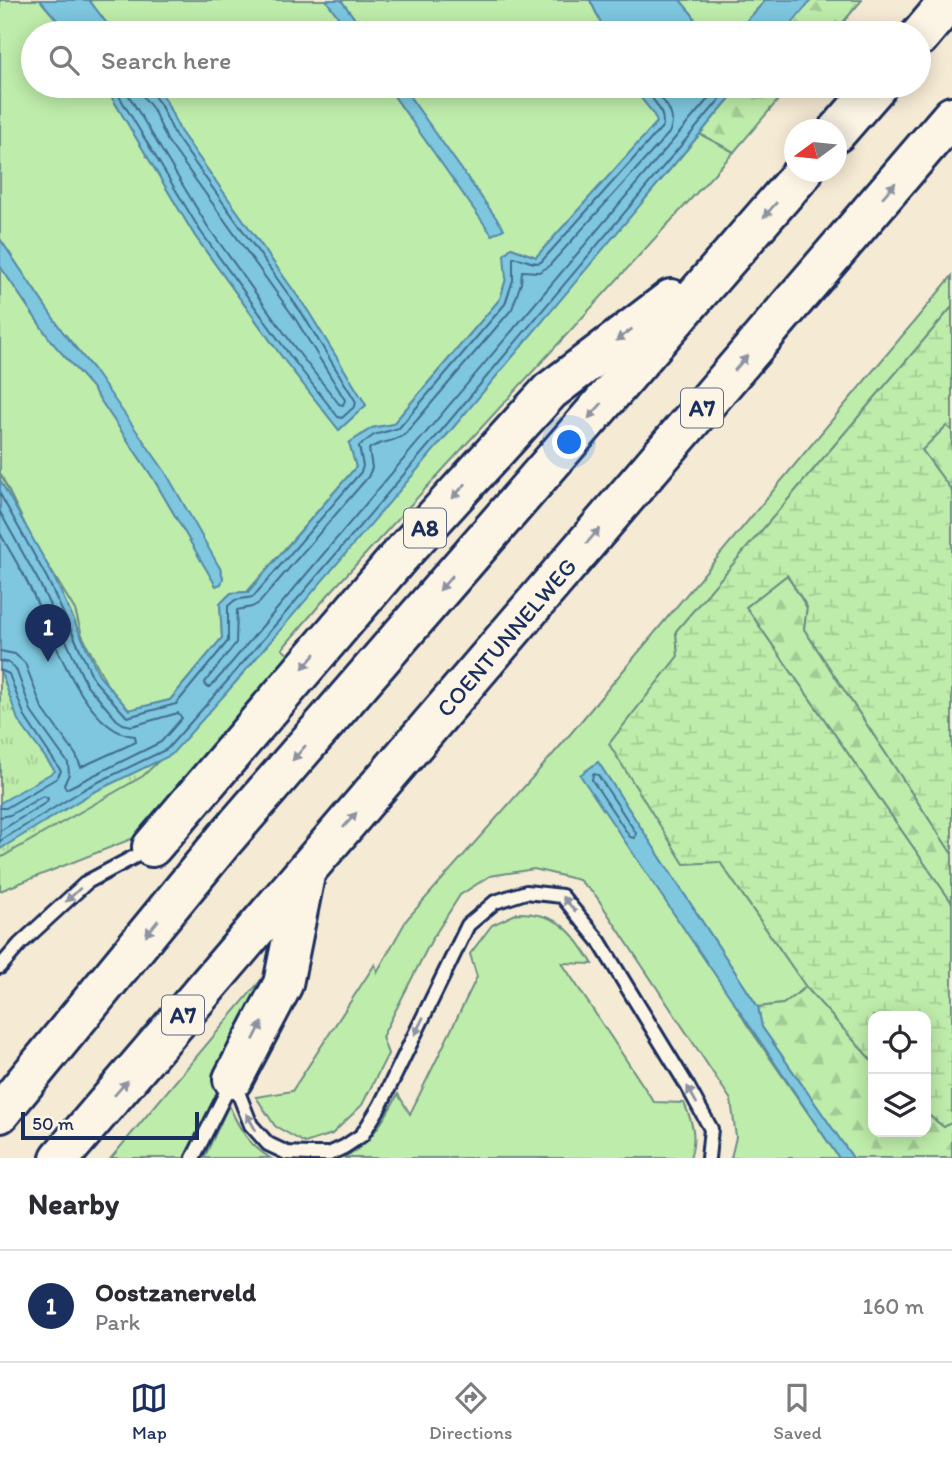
<!DOCTYPE html>
<html lang="en">
<head>
<meta charset="utf-8">
<style>
  body { margin:0; font-family:Itim,sans-serif; background:#f7f7f7; color:#2b2b33 }
  .controls { position:absolute; right:21px; bottom:21px; display:grid; overflow:hidden; border-radius:14px; box-shadow:0 4px 18px #0003 }
  .controls button { width:63px; height:63px; display:grid; place-items:center; padding:0; border:0; border-bottom:2px solid #e1e1e2; background:#fff; color:#2b2b33; font:35px sans-serif }
  .compass { position:absolute; left:784px; top:119px; width:63px; height:63px; border-radius:50%; background:#fff; box-shadow:0 4px 18px #0003; rotate:255deg }
  .scale { position:absolute; left:21px; bottom:18px; width:178px; box-sizing:border-box; padding-left:7px; border:4px solid #1b2f5e; border-top:0; font-size:19px; line-height:24px; white-space:nowrap; color:#1b2f5e; -webkit-text-stroke:5px #fcf5e5; paint-order:stroke }
  .you { position:absolute; left:570px; top:443px; width:24px; height:24px; margin:-18px; border:5px solid #fff; border-radius:50%; background:#1a73e8; box-shadow:0 0 0 10px #1a73e833 }
  .badge { display:grid; place-items:center; width:46px; height:46px; border-radius:50%; background:#1b2f5e; color:#fff; font-size:23px; font-weight:700 }
  .pin { position:absolute; translate:-50% -58px; filter:drop-shadow(0 2px 4px #0008) }
  .pin::after { content:''; position:absolute; top:37px; width:24px; height:21px; background:inherit; clip-path:polygon(0 0,100% 0,50% 100%) }
  .list { margin:0; padding:0; list-style:none }
  h2 { display:flex; justify-content:space-between; align-items:center; height:91px; margin:0; padding:0 28px; font-size:30px }
  h2 small { font-size:23px; font-weight:400; color:#7c7c81 }
  .list li { display:grid; grid-template-columns:46px 1fr auto; gap:21px; align-items:center; box-sizing:border-box; height:112px; padding:0 28px; border-top:2px solid #e1e1e2 }
  .list b { display:block; font-size:26px; white-space:nowrap }
  .list p { margin:0; font-size:23px; white-space:nowrap; color:#7c7c81 }
  .list em { font-size:23px; font-style:normal; color:#7c7c81 }
  .icon { flex:none; width:38px; height:38px; fill:none; stroke:currentColor; stroke-width:2; stroke-linecap:round; stroke-linejoin:round }
  .map { position:relative; flex:none; width:952px; height:1158px; overflow:hidden }
  .search { position:absolute; background:#fff; box-shadow:0 4px 18px #0003; left:21px; right:21px; top:21px; height:77px; display:flex; align-items:center; gap:18px; box-sizing:border-box; padding:0 24px; border-radius:38px; color:#7c7c81; font-size:26px }
  .sheet { height:203px; background:#fff }
  nav { display:flex; justify-content:space-around; align-items:center; box-sizing:border-box; height:98px; border-top:2px solid #e1e1e2; background:#fff; font-size:19px; color:#7c7c81 }
  nav a { display:grid; justify-items:center; gap:4px }
  nav .on { color:#1b2f5e }
  .map>svg:first-child { display:block }
</style>
</head>
<body>
<div class="map">
<svg width="952" height="1158" viewBox="0 0 952 1158">
  <defs>
    <pattern id="forest-firs" width="22" height="20" patternUnits="userSpaceOnUse" patternTransform="scale(1.75)"><rect width="22" height="20" fill="#beecaa"/><path d="M5 1l3.5 6h-7zM16 11l3.5 6h-7z" fill="#a3cb95"/></pattern>
    <pattern id="wetland-marsh" width="20" height="14" patternUnits="userSpaceOnUse" patternTransform="scale(1.75)"><rect width="20" height="14" fill="#beecaa"/><path d="M1 5h8M5 5V1M11 12h8M15 12V8" fill="none" stroke="#a3cb95"/></pattern>
    <pattern id="park-tufts" width="24" height="20" patternUnits="userSpaceOnUse" patternTransform="scale(1.75)"><rect width="24" height="20" fill="#beecaa"/><path d="M3 7l-1-3M5 7V3M7 7l1-3M15 17l-1-3M17 17v-4M19 17l1-3" fill="none" stroke="#a3cb95"/></pattern>
  </defs>
  <rect width="100%" height="100%" fill="#f5ead4"/>
  <filter id="ink" filterUnits="userSpaceOnUse"><feTurbulence type="fractalNoise" baseFrequency=".0143" numOctaves="2"/><feDisplacementMap in="SourceGraphic" scale="14" xChannelSelector="R" yChannelSelector="G"/><feConvolveMatrix kernelMatrix="1 2 1 2 8 2 1 2 1" color-interpolation-filters="sRGB"/></filter>
  <g filter="url(#ink)">
    <!-- green -->
    <g fill="#beecaa" stroke="#6c8e84" stroke-width="2">
      <path d="M0,0H40L68,33H33V86H105L195,236L285,361L339,430L366,405L308,311L180,131L166,101L154,86H387L492,234L503,229L402,86H616L637,93L653,113L658,122L536,257L512,248L506,279L500,299L393,424L372,428L350,443L356,467L247,592L231,593L220,604L222,638L170,700L129,710L100,677L0,480V266L51,341L91,386L153,478L216,585L221,584L223,578L221,570L93,369L62,331L0,239Z"/>
      <path d="M89,0H326L350,33H114Z"/>
      <path d="M341,0H590L606,33H365Z"/>
      <path d="M680,0H766L735,33H702L692,14Z"/>
      <path d="M700,134L734,152L328,595L282,649L296,661L176,800L134,838L0,891V849L234,684Z"/>
      <path d="M952,276V307L676,631L678,656L609,744L720,862L806,987L783,1004L758,1007L598,762L746,1023L839,1158H731L736,1137L731,1100L596,896L579,880L534,869L490,876L460,895L431,941L382,1037L388,1054L362,1105L332,1134L305,1143L275,1126L256,1097L292,1091L375,964L377,972L407,919L562,744Z"/>
      <path d="M518,913C559,913 572,931 593,964L562,963L654,1102L684,1103C693,1123 697,1138 690,1158H344C370,1145 385,1118 398,1094L410,1114L477,977L470,954L492,925Z"/>
      <path d="M261,980L271,986L184,1158H111Z"/>
      <path d="M229,1105C239,1129 249,1145 270,1158H204Z"/>
    </g>
    <!-- forest -->
    <g fill="url(#forest-firs)" stroke="#6c8e84" stroke-width="2">
      <path d="M811,0H862L834,33H784Z"/>
      <path d="M740,86H790L734,152L700,134Z"/>
      <path d="M947,425L952,430V491L922,450Z"/>
      <path d="M787,575L807,608L804,629L952,854V903L746,607Z"/>
      <path d="M806,987L873,1062V1132H926V1113L944,1127L952,1122V1158H853L762,1027L758,1007L783,1004Z"/>
    </g>
    <!-- wetland -->
    <path fill="url(#wetland-marsh)" stroke="#6c8e84" stroke-width="2" d="M952,307V430L946,426L922,450L952,491V854L804,629L807,607L787,575L746,607L952,903V1122L944,1127L926,1113V1016H873V1062L806,987L720,862L684,864L609,744L678,656L676,631Z"/>
    <!-- park -->
    <path fill="url(#park-tufts)" stroke="#6c8e84" stroke-width="2" d="M0,473L33,541L75,610L82,635L109,689L164,756L143,776L0,858Z"/>
    <!-- water -->
    <g fill="#7ec7de" stroke="#568aab" stroke-width="2">
      <path d="M40,0H89L114,33H68Z"/>
      <path d="M326,0H341L365,33H350Z"/>
      <path d="M590,0H680L692,14L702,33H606Z"/>
      <path d="M766,0H811L784,33H735Z"/>
      <path d="M105,86H154L166,101L180,131L308,311L366,405L339,430L285,361L195,236Z"/>
      <path d="M387,86H402L504,229L492,235Z"/>
      <path d="M616,86H740L447,435L234,684L171,755L92,793L0,849V803L55,771L18,720L0,669V480L53,575L100,677L129,710L170,700L222,638L220,604L231,593L248,592L356,467L349,443L372,428L393,424L500,299L506,279L504,255L511,248L536,257L657,122L653,113L637,93Z"/>
      <path d="M0,239L62,331L93,369L166,473L221,570L223,578L221,584L216,586L153,478L91,386L51,341L0,266Z"/>
      <path d="M598,762L758,1007L762,1027L853,1158H839L580,775Z"/>
    </g>
    <g fill="none" stroke-linecap="round" stroke-linejoin="round">
      <!-- shore -->
      <g stroke="#436c91" stroke-width="2">
        <path d="M113,86L201,232L291,357L338,417L342,418L355,406L356,402L303,315L175,135L160,104L150,91V86"/>
        <path d="M123,86L208,227L298,352L339,404L343,405L345,400L296,320L167,140L153,109L142,95L141,86"/>
        <path d="M651,86C662,99 679,114 669,133L548,267L539,272L522,271L521,283L512,309L405,434C394,443 380,441 369,449L372,468L368,477L259,603L252,607L237,610L236,643L205,682L206,687H210L222,674L719,86"/>
        <path d="M0,494L47,578L94,680L127,717L176,704L228,641V606L235,600L253,597L361,472L363,466L359,446L374,435L399,428L505,304L513,280V258C522,256 531,266 541,262L662,127C667,113 649,91 636,86"/>
        <path d="M0,512L39,582L86,684L117,720L123,724L132,726L178,713L182,718L161,742L66,789L64,785L69,774L68,763L32,713L16,669L9,663L0,661"/>
        <path d="M0,533C10,552 22,570 31,590C50,629 85,735 135,736L136,742L81,767L76,755L42,708L25,663L15,654L0,651"/>
        <path d="M0,670L9,674L25,717L61,771L57,778L6,808H0"/>
        <path d="M593,774L598,775L636,833L635,838L630,837L592,780Z"/>
        <path d="M0,817L10,815L43,796L48,798L47,802L0,831"/>
        <path d="M0,841L88,787L167,749L229,679L441,431L731,86"/>
      </g>
      <!-- service casing -->
      <g stroke="#1b2f5e" stroke-width="18">
        <g id="service">
          <path d="M0,967L20,944L87,882L149,849"/>
          <path d="M234,1082L251,1125L268,1144L287,1153L309,1154H329L344,1147L362,1135L380,1106L468,925L495,902L526,892L562,896L599,941L688,1087L711,1129L708,1158"/>
          <path d="M193,1158L231,1083"/>
        </g>
      </g>
      <!-- motorway casing -->
      <g stroke="#1b2f5e" stroke-width="44">
        <g id="motorway">
          <path d="M919,37L950,0"/>
          <path d="M836,133L877,86"/>
          <path d="M152,847L399,557L550,391L671,299"/>
          <path d="M233,1079L283,984L305,875"/>
          <path d="M0,1113L224,840L803,172"/>
          <path id="s1" d="M60,1158L952,116"/>
        </g>
      </g>
      <!-- service -->
      <use href="#service" stroke="#fcf5e5" stroke-width="12"/>
      <!-- motorway -->
      <use href="#motorway" stroke="#fcf5e5" stroke-width="38"/>
    </g>
    <!-- one-way arrows -->
    <defs><path id="oneway-solid" d="M-6-.8H1V-3.2L6.5 0L1 3.2V.8H-6Z" transform="scale(1.75)"/></defs>
    <g fill="#8c92a2">
      <use href="#oneway-solid" transform="translate(889 190) rotate(-49)"/>
      <use href="#oneway-solid" transform="translate(770 210) rotate(131)"/>
      <use href="#oneway-solid" transform="translate(624 335) rotate(143)"/>
      <use href="#oneway-solid" transform="translate(741 363) rotate(-49)"/>
      <use href="#oneway-solid" transform="translate(595 411) rotate(131)"/>
      <use href="#oneway-solid" transform="translate(459 491) rotate(132)"/>
      <use href="#oneway-solid" transform="translate(593 536) rotate(-49)"/>
      <use href="#oneway-solid" transform="translate(446 583) rotate(131)"/>
      <use href="#oneway-solid" transform="translate(309 661) rotate(131)"/>
      <use href="#oneway-solid" transform="translate(299 753) rotate(131)"/>
      <use href="#oneway-solid" transform="translate(350 820) rotate(-49)"/>
      <use href="#oneway-solid" transform="translate(73 895) rotate(137)"/>
      <use href="#oneway-solid" transform="translate(569 904) rotate(-132)"/>
      <use href="#oneway-solid" transform="translate(152 928) rotate(129)"/>
      <use href="#oneway-solid" transform="translate(419 1026) rotate(116)"/>
      <use href="#oneway-solid" transform="translate(258 1031) rotate(-63)"/>
      <use href="#oneway-solid" transform="translate(121 1088) rotate(-49)"/>
      <use href="#oneway-solid" transform="translate(692 1095) rotate(-119)"/>
      <use href="#oneway-solid" transform="translate(251 1122) rotate(-120)"/>
    </g>
  </g>
  <g text-anchor="middle" dominant-baseline="central" stroke-width="5" stroke-linejoin="round" paint-order="stroke">
    <!-- shield labels -->
    <g fill="#fcf5e5" stroke="#5e6a86" stroke-width="2">
      <rect x="681" y="388.5" width="42" height="39" rx="5"/>
      <rect x="404" y="508.5" width="42" height="39" rx="5"/>
      <rect x="162" y="995.5" width="42" height="39" rx="5"/>
    </g>
    <g font-size="23" font-weight="bold" fill="#1b2f5e">
      <text x="702" y="408">A7</text>
      <text x="425" y="528">A8</text>
      <text x="183" y="1015">A7</text>
    </g>
    <!-- street labels -->
    <g font-size="24" fill="#1b2f5e" stroke="#fcf5e5">
      <text stroke="none"><textPath href="#s1" startOffset="686">COENTUNNELWEG</textPath></text>
    </g>
  </g>
</svg>
<div class="controls">
<button><svg class="icon" aria-label="locate" viewBox="0 0 24 24"><circle cx="12" cy="12" r="6"/><path d="M12 2v4M12 18v4M2 12h4M18 12h4"/></svg></button>
<button><svg class="icon" aria-label="layers" viewBox="0 0 24 24"><path d="M12 4l9 5-9 5-9-5zM3 14l9 5 9-5"/></svg></button>
</div>
<svg class="compass" viewBox="-18 -18 36 36"><path d="M0-13l5 13h-10z" fill="#e53935"/><path d="M0 13l5-13h-10z" fill="#7c7c81"/></svg>
<div class="scale">50 m</div>
<div class="you"></div>
<div class="pin badge" style="left:48px;top:662px">1</div>
<div class="search"><svg class="icon" aria-label="search" viewBox="0 0 24 24"><circle cx="10" cy="10" r="6"/><path d="M15 15l6 6"/></svg>Search here</div>
</div>
<section class="sheet">
<h2>Nearby<small></small></h2>
<ul class="list">
<li><span class="badge">1</span><div><b>Oostzanerveld</b><p>Park</p></div><em>160 m</em></li>
</ul>
</section>
<nav>
<a class="on"><svg class="icon" aria-label="map" viewBox="0 0 24 24"><path d="M3 6l6-2 6 2 6-2v14l-6 2-6-2-6 2zM9 4v14M15 6v14"/></svg>Map</a>
<a><svg class="icon" aria-label="directions" viewBox="0 0 24 24"><path d="M12 3l9 9-9 9-9-9zM9 14v-3h6M13 9l2 2-2 2"/></svg>Directions</a>
<a><svg class="icon" aria-label="saved" viewBox="0 0 24 24"><path d="M7 4h10v16l-5-4-5 4z"/></svg>Saved</a>
</nav>
</body>
</html>
